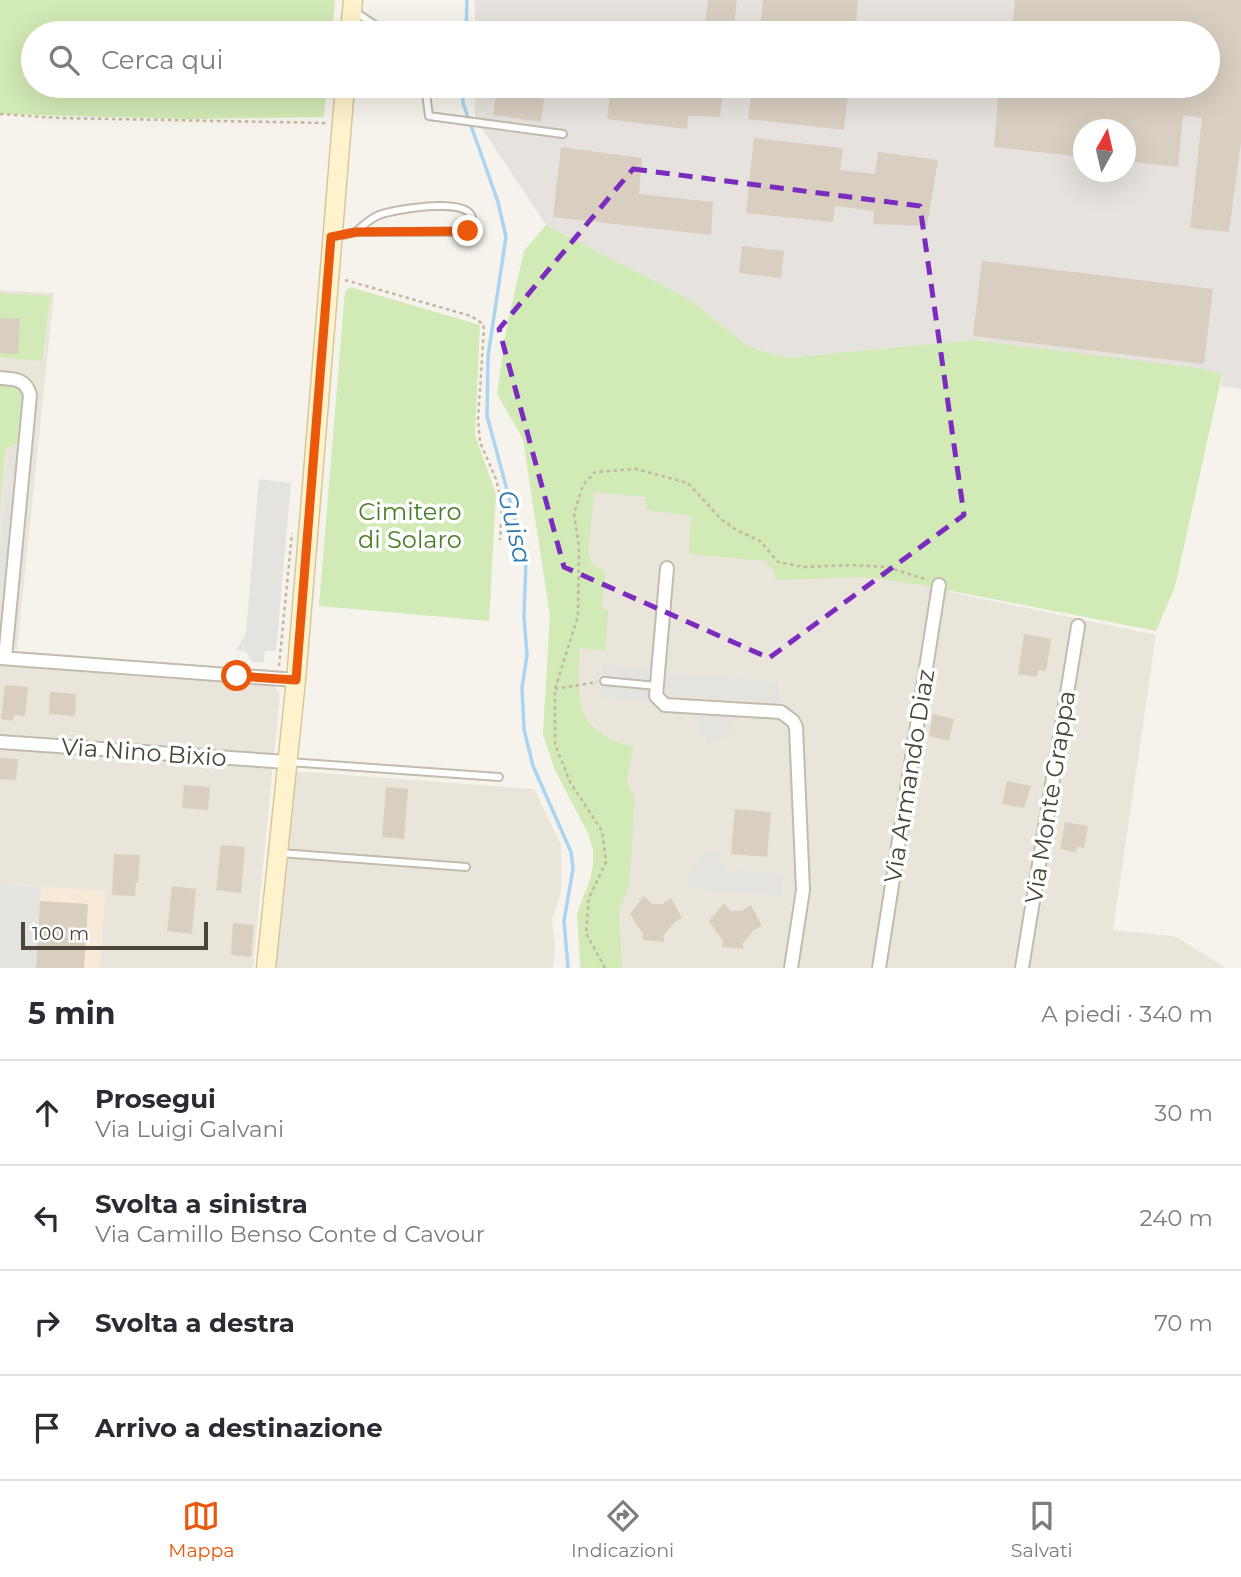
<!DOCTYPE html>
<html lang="it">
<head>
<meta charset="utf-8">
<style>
  body { margin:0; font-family:Montserrat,sans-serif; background:#f7f7f7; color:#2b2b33 }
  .compass { position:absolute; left:1073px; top:119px; width:63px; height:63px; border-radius:50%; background:#fff; box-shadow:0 7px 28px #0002; rotate:8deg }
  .scale { position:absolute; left:21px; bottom:18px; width:187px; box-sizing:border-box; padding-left:7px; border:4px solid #4b4439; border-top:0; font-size:19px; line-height:24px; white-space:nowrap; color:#4b4439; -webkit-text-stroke:5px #fff; paint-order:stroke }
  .stop { position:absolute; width:21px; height:21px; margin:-16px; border:5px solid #ea580c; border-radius:50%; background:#fff }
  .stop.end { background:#ea580c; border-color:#fff; box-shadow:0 2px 7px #0008 }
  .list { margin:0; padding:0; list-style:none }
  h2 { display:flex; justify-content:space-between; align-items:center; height:91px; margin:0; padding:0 28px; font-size:30px }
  h2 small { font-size:23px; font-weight:400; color:#7c7c81 }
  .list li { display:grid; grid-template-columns:46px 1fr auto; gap:21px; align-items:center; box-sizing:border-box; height:105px; padding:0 28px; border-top:2px solid #e1e1e2 }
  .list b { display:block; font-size:26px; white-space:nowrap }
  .list p { margin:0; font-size:23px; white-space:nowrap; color:#7c7c81 }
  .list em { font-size:23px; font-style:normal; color:#7c7c81 }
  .icon { flex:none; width:38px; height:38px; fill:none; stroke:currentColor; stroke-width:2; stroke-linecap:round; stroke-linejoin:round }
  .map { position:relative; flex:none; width:1241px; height:968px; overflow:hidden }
  .search { position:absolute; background:#fff; box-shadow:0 7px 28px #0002; left:21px; right:21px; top:21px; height:77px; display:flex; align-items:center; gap:18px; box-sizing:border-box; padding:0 24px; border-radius:38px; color:#7c7c81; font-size:26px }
  .sheet { height:511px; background:#fff }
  nav { display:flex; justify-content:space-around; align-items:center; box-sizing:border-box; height:98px; border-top:2px solid #e1e1e2; background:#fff; font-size:19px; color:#7c7c81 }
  nav a { display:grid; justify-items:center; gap:4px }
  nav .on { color:#ea580c }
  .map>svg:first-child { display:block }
</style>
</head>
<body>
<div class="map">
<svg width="1241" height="968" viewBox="0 0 1241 968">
  <rect width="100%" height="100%" fill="#f6f3ec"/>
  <!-- residential -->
  <g fill="#eae5da">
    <path d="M0,290L54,293L17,649L2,654H0Z"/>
    <path d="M523,439L945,567L950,592L1156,635L1113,930L1174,936L1227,968H580L577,914L590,880L593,866V849L588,833L556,772L543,735L550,615Z"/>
    <path d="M0,666L274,686L280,694L253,968H100L105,891L0,884Z"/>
    <path d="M292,771L534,789L561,845V892L552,920L555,949L553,968H276Z"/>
  </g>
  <!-- commercial -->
  <path fill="#f7ead8" d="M0,884L105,891L100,968H0Z"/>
  <!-- industrial -->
  <path fill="#e6e2dd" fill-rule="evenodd" d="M475,0H1241V389L1221,386L1222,374L973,340L786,358L748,346L689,299L546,225L475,118V86H1208V33H475ZM1084,130H1126V172H1084Z"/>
  <!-- green -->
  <g fill="#d2eab5">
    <path d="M0,0H335L332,33H33V86H327L324,117L191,119L0,114Z"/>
    <path d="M546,225L689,299L748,346L786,358L973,340L1197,368L1222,374L1175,587L1156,631L927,586L867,577L775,580V573L766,561L689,554L691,516L646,510V497L594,492L588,551L591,564L605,571L602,609L608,610L605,651L580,648C577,701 574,731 633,747L627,782L635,798L629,886L619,911L622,968H581L577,914L590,880L593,866V849L588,833L556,772L543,735L550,615L523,439L497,394L507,325L524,251Z"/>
    <path d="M350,287L480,325L475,435L496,494L489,621L319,606L345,291Z"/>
    <path d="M0,293L50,296L42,361L0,357Z"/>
    <path d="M0,386L16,387L22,393L18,443L5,449L0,510Z"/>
  </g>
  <!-- parking -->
  <g fill="#e5e3e0">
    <path d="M10,450L20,453L7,589L0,587V552Z"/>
    <path d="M259,479L291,483L276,651H265L264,662H252L245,651L236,650L246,633Z"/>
    <path d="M603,665L650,669L647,701L600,697Z"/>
    <path d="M668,673L778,682L780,703L670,695L667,692Z"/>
    <path d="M693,715L727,716L735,732L708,745Z"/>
    <path d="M716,852L728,875L735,870L783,875L782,896L688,888L687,877L702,854Z"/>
    <path d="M0,884L41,887L36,968H0Z"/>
  </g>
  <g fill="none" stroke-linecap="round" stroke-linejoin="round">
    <!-- stream -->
    <g stroke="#a9d4f2" stroke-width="3.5">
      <path d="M466,33L467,0"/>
      <path d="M463,86V103L498,202L506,237L488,356L487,416L526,560L524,617L527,655L522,688L524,729L533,766L571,852L573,869L564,921L568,968"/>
    </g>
  </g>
  <!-- building -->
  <g fill="#d8cfc1">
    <path d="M708,0H737L733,33H704Z"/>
    <path d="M763,0H858L855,33H760Z"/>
    <path d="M1015,0H1241V142L1229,232L1190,228L1202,118L1183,115L1178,167L1125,161V130H1083V157L994,147L999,86H1208V33H1012Z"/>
    <path d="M611,86H724L720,117L688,116L687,129L607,119Z"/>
    <path d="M752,86H849L844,130L748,119Z"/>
    <path d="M496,93L544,99L541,122L493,115Z"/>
    <path d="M754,138L843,148L840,170L875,174L878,152L938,160L927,226L873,224L874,211L835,206L833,222L746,213Z"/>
    <path d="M561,147L642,158L639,194L713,202L711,235L553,217Z"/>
    <path d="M742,246L784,251L781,278L739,273Z"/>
    <path d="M982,261L1213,289L1204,364L973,336Z"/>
    <path d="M0,318L20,319L18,354L0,353Z"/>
    <path d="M1024,634L1051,639L1046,671L1038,670L1037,677L1018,674Z"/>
    <path d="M5,685L28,687L25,716L14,715L13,721L1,719Z"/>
    <path d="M50,692L76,694L75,716L49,714Z"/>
    <path d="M933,714L954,719L949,741L929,736Z"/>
    <path d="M0,758L18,759L16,780L0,779Z"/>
    <path d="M1007,781L1031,786L1024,808L1002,804Z"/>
    <path d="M184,785L210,787L208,810L182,808Z"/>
    <path d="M386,787L408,789L404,839L382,837Z"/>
    <path d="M735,809L771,812L767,857L731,854Z"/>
    <path d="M1065,822L1088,826L1084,848L1077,847L1076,852L1060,849Z"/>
    <path d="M221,845L245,847L241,893L216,890Z"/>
    <path d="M114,854L140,855L138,883H136L135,896L112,895Z"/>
    <path d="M172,886L196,889L192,934L167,931Z"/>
    <path d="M644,896L652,904H662L671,898L682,918L674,923L663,936L665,942L643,940V934L630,914Z"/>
    <path d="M40,901L88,904L84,968H36Z"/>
    <path d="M724,903L731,911H742L751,905L762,926L754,930L742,944L744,949L722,947L723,941L709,921Z"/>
    <path d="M233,923L254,925L251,957L231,955Z"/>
  </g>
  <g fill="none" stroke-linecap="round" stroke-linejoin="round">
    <!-- lane casing -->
    <g stroke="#c2bbae" stroke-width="10">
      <g id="lane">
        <path d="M354,11L387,33"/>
        <path d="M425,86L429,116L563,134"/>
        <path d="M333,237L356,232H461L468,231C472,226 474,222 471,215C462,198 395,209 379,215C370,219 363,225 356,232"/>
        <path d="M604,681L657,686"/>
        <path d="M289,762L499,777"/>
        <path d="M280,853L466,867"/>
      </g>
    </g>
    <!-- street casing -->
    <g stroke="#c2bbae" stroke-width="16">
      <g id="street">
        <path d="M0,378C15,379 26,379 30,395L5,658"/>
        <path d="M667,568L656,696L665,705L781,712L793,721L796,727L803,890L791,968"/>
        <path d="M0,658L296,680"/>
        <path d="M0,742L287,762"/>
        <path d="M879,968L939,585"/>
        <path d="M1022,968L1078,626"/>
      </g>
    </g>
    <!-- secondary casing -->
    <g stroke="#d6c79b" stroke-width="21">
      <g id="secondary">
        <path d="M350,33L353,0"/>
        <path d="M266,968L296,680L345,86"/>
      </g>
    </g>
    <!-- path -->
    <g stroke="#c4b79f" stroke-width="2.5" stroke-dasharray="3.5 3.5" stroke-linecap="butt">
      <path d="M0,114L58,118L328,123"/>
      <path d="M345,280L471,316L483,324L484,329L478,420L480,442L496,479L502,504L500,540"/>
      <path d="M279,666L292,533"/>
      <path d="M555,689L597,682"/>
      <path d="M605,968L586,933L589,898L606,862L602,831L570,782L555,744V689L578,616L579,547L574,514L583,485L595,472L636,469L688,483L721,519L736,530L760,541L778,562L804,567L851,565L887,567L928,580"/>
    </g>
    <!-- lane -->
    <use href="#lane" stroke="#fff" stroke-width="6"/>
    <!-- street -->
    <use href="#street" stroke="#fff" stroke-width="12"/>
    <!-- secondary -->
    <use href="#secondary" stroke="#fff3cd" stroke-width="18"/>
  </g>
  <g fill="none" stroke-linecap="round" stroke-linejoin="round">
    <!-- route -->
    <path stroke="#ea580c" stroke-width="9" d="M237,676L296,680L331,237L356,232L468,231"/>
  </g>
  <!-- marked area -->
  <path fill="none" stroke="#7b2cbf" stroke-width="5" stroke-dasharray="14 9" stroke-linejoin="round" d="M633,169L920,206L964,515L769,658L564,567L499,329Z"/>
  <g text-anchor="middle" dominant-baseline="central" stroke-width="7" stroke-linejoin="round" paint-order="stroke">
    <!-- park labels -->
    <g font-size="24" fill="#4a7f2a" stroke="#fff">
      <text x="410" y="511">Cimitero<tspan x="410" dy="28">di Solaro</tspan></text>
    </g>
    <!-- street labels -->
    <g font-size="24" fill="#4b4439" stroke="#fff">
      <text transform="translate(144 752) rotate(4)">Via Nino Bixio</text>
      <text transform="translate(909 776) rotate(-81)">Via Armando Diaz</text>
      <text transform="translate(1050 797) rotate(-81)">Via Monte Grappa</text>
    </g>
    <!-- water labels -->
    <g font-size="26" font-style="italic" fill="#2e7ab2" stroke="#fff">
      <text transform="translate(515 527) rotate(77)">Guisa</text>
    </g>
  </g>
</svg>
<svg class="compass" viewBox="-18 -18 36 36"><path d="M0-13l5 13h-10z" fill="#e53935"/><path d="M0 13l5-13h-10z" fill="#7c7c81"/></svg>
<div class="scale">100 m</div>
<div class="stop" style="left:237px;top:676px"></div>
<div class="stop end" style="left:468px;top:231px"></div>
<div class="search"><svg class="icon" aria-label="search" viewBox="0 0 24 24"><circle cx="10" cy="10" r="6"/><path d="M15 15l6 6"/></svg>Cerca qui</div>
</div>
<section class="sheet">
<h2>5 min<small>A piedi · 340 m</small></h2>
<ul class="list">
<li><svg class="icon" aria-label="ahead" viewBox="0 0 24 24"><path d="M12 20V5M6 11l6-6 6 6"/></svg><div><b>Prosegui</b><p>Via Luigi Galvani</p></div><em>30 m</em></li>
<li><svg class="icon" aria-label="left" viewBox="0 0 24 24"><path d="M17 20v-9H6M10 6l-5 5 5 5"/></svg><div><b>Svolta a sinistra</b><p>Via Camillo Benso Conte d Cavour</p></div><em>240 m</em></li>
<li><svg class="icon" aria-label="right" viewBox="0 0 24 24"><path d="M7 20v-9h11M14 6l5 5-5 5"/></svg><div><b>Svolta a destra</b></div><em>70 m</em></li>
<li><svg class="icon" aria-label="arrive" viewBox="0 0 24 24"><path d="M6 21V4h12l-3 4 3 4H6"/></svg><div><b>Arrivo a destinazione</b></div></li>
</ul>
</section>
<nav>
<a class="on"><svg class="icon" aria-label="map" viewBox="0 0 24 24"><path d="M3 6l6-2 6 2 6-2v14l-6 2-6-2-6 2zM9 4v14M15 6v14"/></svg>Mappa</a>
<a><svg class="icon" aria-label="directions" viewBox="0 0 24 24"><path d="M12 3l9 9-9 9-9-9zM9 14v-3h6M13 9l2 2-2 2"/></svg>Indicazioni</a>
<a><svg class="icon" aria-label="saved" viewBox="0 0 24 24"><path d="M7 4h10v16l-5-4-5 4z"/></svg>Salvati</a>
</nav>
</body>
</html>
